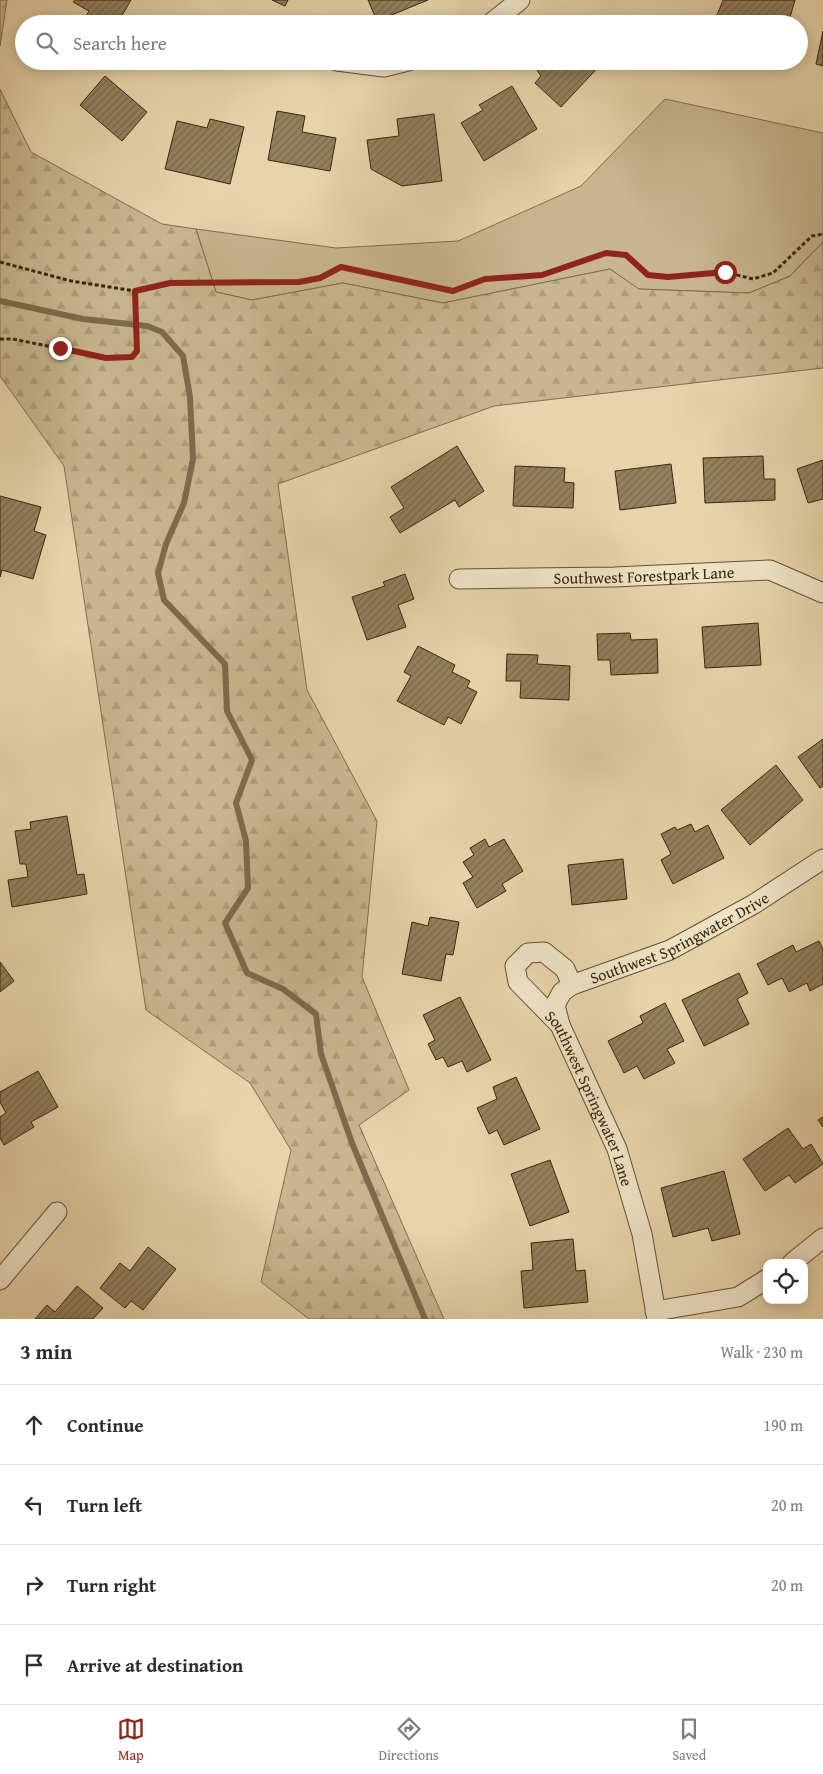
<!DOCTYPE html>
<html lang="en">
<head>
<meta charset="utf-8">
<style>
  body { margin:0; font-family:"Gentium Book Plus",serif; background:#f7f7f7; color:#2b2b33 }
  .controls { position:absolute; right:15px; bottom:15px; display:grid; overflow:hidden; border-radius:10px; box-shadow:0 2px 12px #0003 }
  .controls button { width:45px; height:45px; display:grid; place-items:center; padding:0; border:0; border-bottom:1px solid #e1e1e2; background:#fff; color:#2b2b33; font:25px sans-serif }
  .stop { position:absolute; width:15px; height:15px; margin:-11px; border:4px solid #8f2418; border-radius:50%; background:#fff }
  .stop.end { background:#8f2418; border-color:#fff; box-shadow:0 1px 5px #0008 }
  .list { margin:0; padding:0; list-style:none }
  h2 { display:flex; justify-content:space-between; align-items:center; height:65px; margin:0; padding:0 20px; font-size:21px }
  h2 small { font-size:16px; font-weight:400; color:#7c7c81 }
  .list li { display:grid; grid-template-columns:32px 1fr auto; gap:15px; align-items:center; box-sizing:border-box; height:80px; padding:0 20px; border-top:1px solid #e1e1e2 }
  .list b { display:block; font-size:19px; white-space:nowrap }
  .list em { font-size:16px; font-style:normal; color:#7c7c81 }
  .icon { flex:none; width:28px; height:28px; fill:none; stroke:currentColor; stroke-width:2; stroke-linecap:round; stroke-linejoin:round }
  .map { position:relative; flex:none; width:823px; height:1319px; overflow:hidden }
  .search { position:absolute; background:#fff; box-shadow:0 2px 12px #0003; left:15px; right:15px; top:15px; height:55px; display:flex; align-items:center; gap:12px; box-sizing:border-box; padding:0 18px; border-radius:28px; color:#7c7c81; font-size:19px }
  .sheet { height:385px; background:#fff }
  nav { display:flex; justify-content:space-around; align-items:center; box-sizing:border-box; height:70px; border-top:1px solid #e1e1e2; background:#fff; font-size:14px; color:#7c7c81 }
  nav a { display:grid; justify-items:center; gap:2px }
  nav .on { color:#8f2418 }
  .map>svg:first-child { display:block }
</style>
</head>
<body>
<div class="map">
<svg width="823" height="1319" viewBox="0 0 823 1319">
  <defs>
    <pattern id="forest-firs" width="22" height="20" patternUnits="userSpaceOnUse" patternTransform="scale(1.25)"><rect width="22" height="20" fill="#c9b68f"/><path d="M5 1l3.5 6h-7zM16 11l3.5 6h-7z" fill="#ad9c7a"/></pattern>
    <pattern id="building-hatch" width="6" height="6" patternUnits="userSpaceOnUse" patternTransform="scale(1.25)"><rect width="6" height="6" fill="#93805e"/><path d="M-1 1l2-2M0 6l6-6M5 7l2-2" fill="none" stroke="#79694c"/></pattern>
  </defs>
  <rect width="100%" height="100%" fill="#e7d4aa"/>
  <filter id="stains"><feTurbulence type="fractalNoise" baseFrequency=".004" numOctaves="4"/><feColorMatrix values="0 0 0 0 .2 0 0 0 0 .09 0 0 0 0 .02 0 0 0 .5 -.17"/></filter>
  <radialGradient id="worn" r=".72"><stop offset=".6" stop-color="#630" stop-opacity="0"/><stop offset="1" stop-color="#630" stop-opacity=".3"/></radialGradient>
  <!-- green -->
  <path fill="#c9b68f" stroke="#816e4d" d="M665,99L823,133V242L790,276L749,293L638,289L610,269L443,303L343,283L252,300L216,292L196,229L336,248L458,241L581,186Z"/>
  <!-- forest -->
  <g fill="url(#forest-firs)" stroke="#816e4d">
    <path d="M0,0H7L0,46Z"/>
    <path d="M0,89L31,152L162,224L196,229L216,292L252,300L343,283L443,303L610,269L639,289L749,293L790,276L823,242V368L494,406L278,484L307,690L377,821L362,977L409,1090L359,1125L444,1319H309L261,1282L291,1150L250,1083L146,1010L64,466L0,376Z"/>
  </g>
  <g fill="none" stroke-linecap="round" stroke-linejoin="round">
    <!-- stream -->
    <path stroke="#7e6a4a" stroke-width="6" d="M0,301L83,319L147,326L162,332L183,356L190,397L193,459L184,503L166,544L158,573L164,600L225,664L227,711L252,760L236,803L246,841L248,888L225,923L247,973L283,989L316,1014L321,1054L352,1143L425,1319"/>
  </g>
  <!-- building -->
  <g fill="url(#building-hatch)" stroke="#39250b">
    <path d="M75,0H131L117,24H81L89,11L73,2Z"/>
    <path d="M272,0H288L285,6Z"/>
    <path d="M368,0H428L377,21Z"/>
    <path d="M723,0H795L788,24H742L716,18Z"/>
    <path d="M823,31V66L816,64Z"/>
    <path d="M541,61H604L561,107L535,83L541,76L535,67Z"/>
    <path d="M105,76L147,112L122,141L80,105Z"/>
    <path d="M512,86L537,129L484,161L461,123L483,110L479,105Z"/>
    <path d="M277,111L305,116L302,132L336,138L330,171L268,160Z"/>
    <path d="M434,114L442,181L402,186L371,169L367,140L399,136L397,119Z"/>
    <path d="M210,119L244,127L230,184L165,169L177,121L207,128Z"/>
    <path d="M457,446L484,491L459,507L455,500L400,533L390,517L404,508L391,487Z"/>
    <path d="M763,456L764,479H775V500L705,503L703,458Z"/>
    <path d="M823,460V499L808,503L797,469Z"/>
    <path d="M671,464L676,503L620,510L615,471Z"/>
    <path d="M515,466L565,468L564,482L574,483L573,508L513,506Z"/>
    <path d="M0,496L41,507L34,531L46,535L33,579L2,570L0,577Z"/>
    <path d="M405,574L414,599L398,605L406,627L367,640L352,597L385,586L383,582Z"/>
    <path d="M758,623L761,665L705,668L702,627Z"/>
    <path d="M630,633L631,640L657,639L658,673L611,675L610,660H598L597,634Z"/>
    <path d="M418,646L455,665L452,672L470,681L467,687L477,692L461,724L448,717L444,725L397,701L411,676L404,672Z"/>
    <path d="M507,654L538,655L537,664L570,666L569,700L520,698L521,681H506Z"/>
    <path d="M823,739V786L820,788L798,757Z"/>
    <path d="M776,765L803,800L750,845L721,810Z"/>
    <path d="M67,816L77,875L84,874L87,894L12,907L8,880L28,877L26,864H20L15,831L31,829L30,822Z"/>
    <path d="M691,824L695,832L708,825L724,858L673,884L661,860L671,854L661,834L675,827L677,830Z"/>
    <path d="M485,839L489,847L504,839L523,871L502,884L506,891L477,908L463,883L473,877L463,862L474,855L470,848Z"/>
    <path d="M623,859L627,899L572,905L568,865Z"/>
    <path d="M430,917L459,922L453,955L446,954L441,981L402,974L412,922L428,926Z"/>
    <path d="M819,941L823,949V984L810,991L807,983L789,992L782,978L768,985L757,964L793,945L796,952Z"/>
    <path d="M0,962L14,981L0,992Z"/>
    <path d="M739,973L748,993L737,999L749,1024L704,1046L682,1000Z"/>
    <path d="M460,997L491,1060L467,1072L462,1061L448,1067L443,1057L436,1060L428,1044L435,1040L423,1015Z"/>
    <path d="M665,1003L684,1041L667,1049L675,1063L644,1079L637,1066L624,1073L608,1041L643,1023L640,1016Z"/>
    <path d="M38,1071L58,1107L31,1122L34,1127L4,1145L0,1138V1117L6,1113L0,1102V1092Z"/>
    <path d="M516,1077L540,1129L504,1145L497,1130L489,1134L477,1108L497,1099L493,1087Z"/>
    <path d="M823,1117V1127L818,1120Z"/>
    <path d="M788,1128L803,1149L811,1144L823,1164L795,1183L789,1175L765,1191L743,1159Z"/>
    <path d="M550,1160L569,1212L530,1226L511,1174Z"/>
    <path d="M724,1171L740,1234L712,1241L708,1228L673,1237L661,1188Z"/>
    <path d="M573,1239L576,1271L585,1270L588,1302L524,1308L521,1271L533,1270L531,1243Z"/>
    <path d="M148,1247L176,1269L143,1310L131,1301L125,1308L100,1288L120,1263L130,1271Z"/>
    <path d="M77,1286L103,1308L93,1319H35L47,1305L55,1312Z"/>
  </g>
  <g fill="none" stroke-linecap="round" stroke-linejoin="round">
    <!-- minor casing -->
    <g stroke="#645133" stroke-width="21">
      <g id="minor">
        <path d="M490,24L520,0"/>
        <path d="M337,61L384,67L408,61"/>
        <path id="s1" d="M459,579L614,577L770,570L823,593"/>
        <path id="s2" d="M572,985L565,969L544,952L528,953L515,966L518,982L560,1025L617,1149L642,1234L657,1319"/>
        <path id="s3" d="M560,1025L555,1005L562,992L572,985L670,950L754,904L823,859"/>
        <path d="M792,1263L823,1238"/>
        <path d="M0,1280L57,1212"/>
        <path d="M655,1311L738,1297L767,1279"/>
      </g>
    </g>
    <!-- path -->
    <g stroke="#39250b" stroke-width="3" stroke-dasharray="4 2.5" stroke-linecap="butt">
      <path d="M0,262L71,281L135,291L170,283L299,282L320,278L341,267L453,291L485,279L542,275L606,253L625,255L648,275L668,277L725,272L753,279L773,273L812,236L823,234"/>
      <path d="M0,339H13L106,358L132,357L137,351L135,291"/>
    </g>
    <!-- minor -->
    <use href="#minor" stroke="#efe3c8" stroke-width="19"/>
  </g>
  <g fill="none" stroke-linecap="round" stroke-linejoin="round">
    <!-- route -->
    <path stroke="#8f2418" stroke-width="6" d="M60,348L106,358L132,357L137,351L135,291L170,283L299,282L320,278L341,267L453,291L485,279L542,275L606,253L626,255L648,275L668,277L725,272"/>
  </g>
  <g text-anchor="middle" dominant-baseline="central" stroke-width="5" stroke-linejoin="round" paint-order="stroke">
    <!-- street labels -->
    <g font-size="16" fill="#39250b" stroke="#efe3c8">
      <text stroke="none"><textPath href="#s1" startOffset="185">Southwest Forestpark Lane</textPath></text>
      <text stroke="none"><textPath href="#s3" startOffset="165">Southwest Springwater Drive</textPath></text>
      <text stroke="none"><textPath href="#s2" startOffset="234">Southwest Springwater Lane</textPath></text>
    </g>
  </g>
  <rect width="100%" height="100%" filter="url(#stains)"/>
  <rect width="100%" height="100%" fill="url(#worn)"/>
</svg>
<div class="controls">
<button><svg class="icon" aria-label="locate" viewBox="0 0 24 24"><circle cx="12" cy="12" r="6"/><path d="M12 2v4M12 18v4M2 12h4M18 12h4"/></svg></button>
</div>
<div class="stop" style="left:725px;top:272px"></div>
<div class="stop end" style="left:60px;top:348px"></div>
<div class="search"><svg class="icon" aria-label="search" viewBox="0 0 24 24"><circle cx="10" cy="10" r="6"/><path d="M15 15l6 6"/></svg>Search here</div>
</div>
<section class="sheet">
<h2>3 min<small>Walk · 230 m</small></h2>
<ul class="list">
<li><svg class="icon" aria-label="ahead" viewBox="0 0 24 24"><path d="M12 20V5M6 11l6-6 6 6"/></svg><div><b>Continue</b></div><em>190 m</em></li>
<li><svg class="icon" aria-label="left" viewBox="0 0 24 24"><path d="M17 20v-9H6M10 6l-5 5 5 5"/></svg><div><b>Turn left</b></div><em>20 m</em></li>
<li><svg class="icon" aria-label="right" viewBox="0 0 24 24"><path d="M7 20v-9h11M14 6l5 5-5 5"/></svg><div><b>Turn right</b></div><em>20 m</em></li>
<li><svg class="icon" aria-label="arrive" viewBox="0 0 24 24"><path d="M6 21V4h12l-3 4 3 4H6"/></svg><div><b>Arrive at destination</b></div></li>
</ul>
</section>
<nav>
<a class="on"><svg class="icon" aria-label="map" viewBox="0 0 24 24"><path d="M3 6l6-2 6 2 6-2v14l-6 2-6-2-6 2zM9 4v14M15 6v14"/></svg>Map</a>
<a><svg class="icon" aria-label="directions" viewBox="0 0 24 24"><path d="M12 3l9 9-9 9-9-9zM9 14v-3h6M13 9l2 2-2 2"/></svg>Directions</a>
<a><svg class="icon" aria-label="saved" viewBox="0 0 24 24"><path d="M7 4h10v16l-5-4-5 4z"/></svg>Saved</a>
</nav>
</body>
</html>
